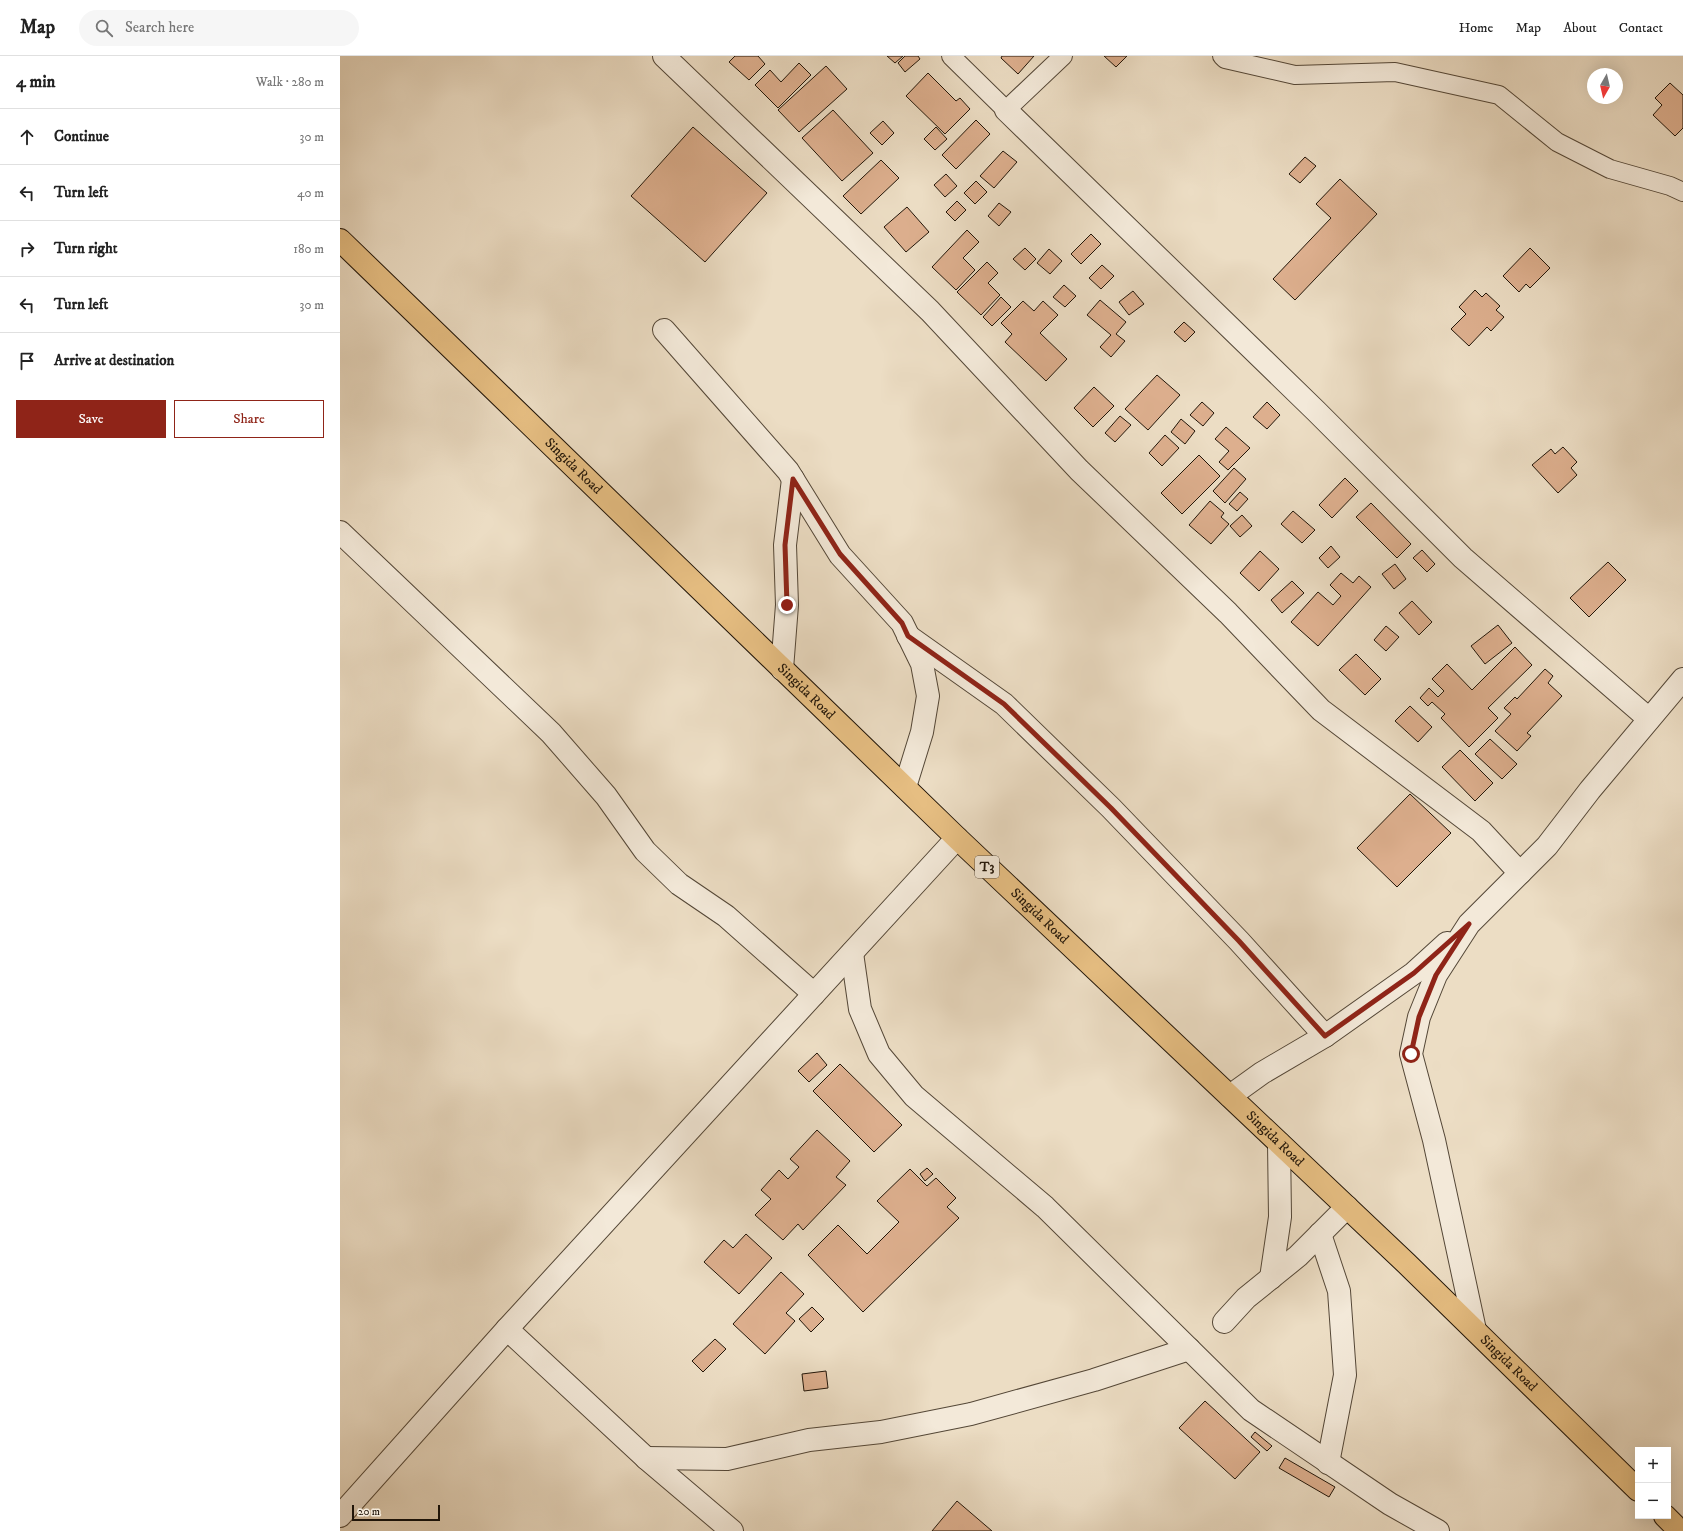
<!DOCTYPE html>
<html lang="en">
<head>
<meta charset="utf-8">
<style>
  body { margin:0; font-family:"IM FELL DW Pica",serif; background:#f6f6f6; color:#222 }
  .controls { position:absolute; right:12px; bottom:12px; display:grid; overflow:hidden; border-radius:0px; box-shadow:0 4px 16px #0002 }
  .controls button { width:36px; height:36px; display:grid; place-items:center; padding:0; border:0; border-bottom:1px solid #e0e0e0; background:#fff; color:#222; font:20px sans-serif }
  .compass { position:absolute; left:1247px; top:12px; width:36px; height:36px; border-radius:50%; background:#fff; box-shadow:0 4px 16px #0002; rotate:188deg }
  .scale { position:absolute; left:12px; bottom:10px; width:88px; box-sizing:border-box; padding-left:4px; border:2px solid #211508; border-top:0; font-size:11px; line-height:14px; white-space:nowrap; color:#211508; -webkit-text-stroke:3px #f3e9d9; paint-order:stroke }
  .stop { position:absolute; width:12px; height:12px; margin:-9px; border:3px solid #8f2418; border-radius:50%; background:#fff }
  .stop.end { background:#8f2418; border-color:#fff; box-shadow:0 1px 4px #0008 }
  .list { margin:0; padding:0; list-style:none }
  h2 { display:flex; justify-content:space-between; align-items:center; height:52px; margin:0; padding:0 16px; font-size:17px }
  h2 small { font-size:13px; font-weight:400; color:#767676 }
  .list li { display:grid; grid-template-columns:26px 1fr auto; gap:12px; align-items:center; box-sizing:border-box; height:56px; padding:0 16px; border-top:1px solid #e0e0e0 }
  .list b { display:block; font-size:15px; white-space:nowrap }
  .list em { font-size:13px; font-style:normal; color:#767676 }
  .actions { display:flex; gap:8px; padding:12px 16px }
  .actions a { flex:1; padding:9px 0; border:1px solid #8f2418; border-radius:0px; text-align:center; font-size:14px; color:#8f2418 }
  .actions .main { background:#8f2418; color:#fff }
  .icon { flex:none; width:22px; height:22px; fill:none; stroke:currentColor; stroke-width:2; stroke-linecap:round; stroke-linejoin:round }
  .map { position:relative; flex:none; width:1343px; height:1475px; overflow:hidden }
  header { display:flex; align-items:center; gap:24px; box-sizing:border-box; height:56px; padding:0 20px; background:#fff; border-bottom:1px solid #e0e0e0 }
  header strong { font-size:19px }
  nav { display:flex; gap:22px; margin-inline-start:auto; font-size:14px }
  .search { width:280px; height:36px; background:#f6f6f6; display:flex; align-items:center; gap:10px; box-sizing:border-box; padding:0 14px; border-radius:22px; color:#767676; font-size:15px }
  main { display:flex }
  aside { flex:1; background:#fff }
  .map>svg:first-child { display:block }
</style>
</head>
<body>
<header>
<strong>Map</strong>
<div class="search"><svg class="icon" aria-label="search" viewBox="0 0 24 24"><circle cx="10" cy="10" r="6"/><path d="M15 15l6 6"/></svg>Search here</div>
<nav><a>Home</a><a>Map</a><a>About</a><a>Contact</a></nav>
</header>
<main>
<aside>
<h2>4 min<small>Walk · 280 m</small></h2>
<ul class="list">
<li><svg class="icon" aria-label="ahead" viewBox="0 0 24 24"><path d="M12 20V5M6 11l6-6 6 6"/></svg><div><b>Continue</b></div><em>30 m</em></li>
<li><svg class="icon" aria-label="left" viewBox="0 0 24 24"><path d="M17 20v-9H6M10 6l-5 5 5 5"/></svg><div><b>Turn left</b></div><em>40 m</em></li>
<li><svg class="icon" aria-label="right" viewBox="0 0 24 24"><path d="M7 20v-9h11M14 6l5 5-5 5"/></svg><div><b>Turn right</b></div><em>180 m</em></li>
<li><svg class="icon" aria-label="left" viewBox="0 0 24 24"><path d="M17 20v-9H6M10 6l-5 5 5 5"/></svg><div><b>Turn left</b></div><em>30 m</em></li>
<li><svg class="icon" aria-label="arrive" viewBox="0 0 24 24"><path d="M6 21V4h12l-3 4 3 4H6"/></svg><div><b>Arrive at destination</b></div></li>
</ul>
<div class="actions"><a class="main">Save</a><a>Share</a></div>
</aside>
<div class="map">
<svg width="1343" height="1475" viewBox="0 0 1343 1475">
  <rect width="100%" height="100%" fill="#ecddc4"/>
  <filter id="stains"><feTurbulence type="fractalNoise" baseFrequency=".005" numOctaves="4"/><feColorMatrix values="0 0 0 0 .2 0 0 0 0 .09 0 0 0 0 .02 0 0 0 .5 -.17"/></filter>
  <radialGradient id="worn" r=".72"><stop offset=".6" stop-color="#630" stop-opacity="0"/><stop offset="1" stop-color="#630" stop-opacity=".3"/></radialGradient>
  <!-- building -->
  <g fill="#ddaf8e" stroke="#211508">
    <path d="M395,0H418L425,8L409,24L389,6Z"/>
    <path d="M547,0H563L555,7Z"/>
    <path d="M565,0H578L580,3L565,16L558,7Z"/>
    <path d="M662,0H694L678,18L661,2Z"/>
    <path d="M764,0H787L776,11Z"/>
    <path d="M459,7L471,19L438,52L415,29L430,14L441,26Z"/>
    <path d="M486,10L507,33L459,76L438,54Z"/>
    <path d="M588,17L616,45L620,42L630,53L605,78L566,40Z"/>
    <path d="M1330,27L1343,39V72L1335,80L1313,59L1322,49L1315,42Z"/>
    <path d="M493,54L533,97L502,125L462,82Z"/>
    <path d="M636,64L650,78L616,113L602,99Z"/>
    <path d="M543,65L554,77L542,89L530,77Z"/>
    <path d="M353,71L427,137L365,206L291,140Z"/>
    <path d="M596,71L607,83L595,94L584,83Z"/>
    <path d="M663,95L677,106L654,132L640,120Z"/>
    <path d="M965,101L976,110L960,127L949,118Z"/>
    <path d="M541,104L559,122L521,158L503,140Z"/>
    <path d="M606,118L617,130L605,141L594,129Z"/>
    <path d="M1000,123L1037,158L955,244L933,223L991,162L976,148Z"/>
    <path d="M636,125L647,136L635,148L624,137Z"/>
    <path d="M617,145L626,154L615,165L606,156Z"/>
    <path d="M659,147L671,156L659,170L648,160Z"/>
    <path d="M567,151L589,176L566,196L544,171Z"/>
    <path d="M627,174L639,186L623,202L635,214L616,234L592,211Z"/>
    <path d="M751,178L761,188L741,208L731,198Z"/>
    <path d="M685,192L696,203L685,214L673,203Z"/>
    <path d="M1190,192L1210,212L1190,232L1186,228L1179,236L1163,220Z"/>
    <path d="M709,193L722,205L710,218L697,207Z"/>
    <path d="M647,206L658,217L648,227L660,239L641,259L617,236Z"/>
    <path d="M762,209L774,220L761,233L749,222Z"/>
    <path d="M724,229L736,240L725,251L713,241Z"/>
    <path d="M1135,234L1142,241L1146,237L1160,250L1156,254L1164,261L1151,275L1147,271L1129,290L1111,273L1126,258L1119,251Z"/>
    <path d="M793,235L804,248L789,259L779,246Z"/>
    <path d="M661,241L671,251L652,270L643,261Z"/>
    <path d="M760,244L786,266L776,278L785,285L771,301L760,291L771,279L747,259Z"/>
    <path d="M683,245L694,255L703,245L718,259L700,277L727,303L706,325L665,286L672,278L661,267Z"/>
    <path d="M844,266L855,276L845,286L834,276Z"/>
    <path d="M817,319L840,339L808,374L785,353Z"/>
    <path d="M754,331L774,350L753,371L734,352Z"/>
    <path d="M862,346L874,357L863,370L850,359Z"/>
    <path d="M927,346L940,359L927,373L913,361Z"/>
    <path d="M780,360L791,369L775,386L765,377Z"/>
    <path d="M841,363L855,375L845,388L831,376Z"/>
    <path d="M886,371L910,392L888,414L879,406L889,395L875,383Z"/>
    <path d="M825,379L839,392L822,410L809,397Z"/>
    <path d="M1223,391L1237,406L1231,412L1237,419L1218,437L1192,409L1211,393L1215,398Z"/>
    <path d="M859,399L880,420L842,458L821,437Z"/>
    <path d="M894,412L906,423L885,447L873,435Z"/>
    <path d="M1005,422L1018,435L992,462L979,449Z"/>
    <path d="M900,436L908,443L897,455L889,448Z"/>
    <path d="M870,445L884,457L881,461L889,468L871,488L849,469Z"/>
    <path d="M1031,447L1071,488L1057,502L1016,461Z"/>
    <path d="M953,455L975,474L962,487L941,468Z"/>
    <path d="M902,459L912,470L900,481L890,470Z"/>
    <path d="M991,490L1000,501L988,512L979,502Z"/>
    <path d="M1082,494L1095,508L1087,516L1073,502Z"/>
    <path d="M920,495L939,513L919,535L900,517Z"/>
    <path d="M1268,506L1286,524L1249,561L1230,542Z"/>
    <path d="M1055,508L1066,523L1054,533L1042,518Z"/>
    <path d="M1001,517L1013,527L1019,520L1031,531L978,590L951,566L978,536L993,549L1001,540L990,529Z"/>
    <path d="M952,525L964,537L942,557L931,544Z"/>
    <path d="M1072,545L1092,566L1079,579L1059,557Z"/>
    <path d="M1158,569L1172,587L1145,608L1131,590Z"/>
    <path d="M1046,570L1059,581L1046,595L1034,584Z"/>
    <path d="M1175,591L1192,609L1148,652L1158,662L1129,691L1101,662L1105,658L1092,646L1088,650L1080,642L1089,632L1098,641L1104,635L1092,623L1107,608L1132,634Z"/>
    <path d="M1016,598L1041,623L1025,639L999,614Z"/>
    <path d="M1205,613L1213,620L1208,627L1222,640L1187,677L1191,680L1177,695L1155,675L1171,658L1164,652L1175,641L1177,643Z"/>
    <path d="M1070,650L1092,671L1078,686L1055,665Z"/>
    <path d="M1150,683L1177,708L1162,723L1135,698Z"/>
    <path d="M1120,694L1153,727L1135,745L1102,711Z"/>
    <path d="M1070,738L1111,777L1057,831L1017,792Z"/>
    <path d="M477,997L487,1009L469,1026L458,1015Z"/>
    <path d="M500,1008L562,1069L534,1096L473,1035Z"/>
    <path d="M477,1074L510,1105L496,1121L506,1129L463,1174L458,1168L443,1184L415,1159L431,1143L421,1134L439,1114L448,1123L459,1111L450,1103Z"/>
    <path d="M587,1112L593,1118L585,1125L580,1118Z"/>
    <path d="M570,1113L587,1130L596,1122L616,1142L607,1151L619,1162L523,1256L468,1199L498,1169L527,1198L559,1166L537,1145Z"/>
    <path d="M406,1178L432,1202L399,1238L364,1206L384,1184L393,1192Z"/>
    <path d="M441,1216L464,1238L446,1257L455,1265L425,1298L393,1268Z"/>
    <path d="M472,1251L484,1263L471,1276L459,1263Z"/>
    <path d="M375,1283L386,1293L363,1316L352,1305Z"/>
    <path d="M486,1315L488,1332L464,1335L462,1318Z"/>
    <path d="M865,1345L920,1396L895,1423L839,1372Z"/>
    <path d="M915,1376L932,1390L927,1395L911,1381Z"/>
    <path d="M945,1402L995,1431L989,1441L939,1412Z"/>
    <path d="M617,1445L652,1475H592Z"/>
  </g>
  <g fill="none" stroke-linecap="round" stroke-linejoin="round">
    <!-- lane casing -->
    <g stroke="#544737" stroke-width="20">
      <g id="lane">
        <path d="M611,0L666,54L723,0"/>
        <path d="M882,0L885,3L955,19L1055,16L1159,39L1217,86L1270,113L1330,130L1343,136"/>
      </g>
    </g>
    <!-- street casing -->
    <g stroke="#544737" stroke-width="24">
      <g id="street">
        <path d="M324,0L590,255L739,414L888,557L981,654L1141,775L1180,817"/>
        <path d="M666,54L976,355L1123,502L1309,663"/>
        <path d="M324,274L448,415L500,499L562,567L582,608L588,640L582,676L565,731"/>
        <path d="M0,476L211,677L266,740L305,795L339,828L386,860L474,938"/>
        <path d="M568,580L664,648L771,752L899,885L985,980"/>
        <path d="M442,613L447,549L445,489L453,423"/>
        <path d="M512,897L520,953L539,998L574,1040L705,1151L911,1354L1050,1448L1098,1475"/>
        <path d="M890,1040L922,1017L985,980L1074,917L1107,887"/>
        <path d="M980,1178L999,1235L1005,1319L988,1407"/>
        <path d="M931,1222L940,1161L939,1087"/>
        <path d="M884,1266L906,1242L958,1200L1007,1151"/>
        <path d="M167,1273L306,1402L392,1475"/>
        <path d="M1135,1274L1094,1084L1071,998L1079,961L1096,919L1129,868L1207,790L1250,734L1343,623"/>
        <path d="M306,1402L387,1403L469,1384L541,1376L631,1358L754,1324L849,1293"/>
        <path d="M0,1460L167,1273L617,782"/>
      </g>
    </g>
    <!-- highway casing -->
    <g stroke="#211508" stroke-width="24">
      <g id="highway">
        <path id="s1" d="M0,184L617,782L1066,1207L1298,1434"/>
        <path d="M1325,1460L1340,1475"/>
      </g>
    </g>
    <!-- lane -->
    <use href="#lane" stroke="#f3e9d9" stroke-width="18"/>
    <!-- street -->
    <use href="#street" stroke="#f3e9d9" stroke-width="22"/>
    <!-- highway -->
    <use href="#highway" stroke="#e6be82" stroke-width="22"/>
  </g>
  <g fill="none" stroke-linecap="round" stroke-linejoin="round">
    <!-- route -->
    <path stroke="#8f2418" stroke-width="5" d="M447,549L445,489L453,423L500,498L562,567L568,580L664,648L771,752L899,885L985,980L1074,917L1129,868L1096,919L1079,961L1071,998"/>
  </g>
  <g text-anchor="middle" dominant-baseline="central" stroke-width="3" stroke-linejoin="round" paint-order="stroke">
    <!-- shield labels -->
    <rect fill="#f3e9d9" stroke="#605547" stroke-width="1" x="635" y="800" width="24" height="22" rx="3"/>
    <g font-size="13" font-weight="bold" fill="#211508">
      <text x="647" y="811">T3</text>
    </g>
    <!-- street labels -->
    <g font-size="14" fill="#211508" stroke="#f3e9d9">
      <text stroke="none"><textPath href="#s1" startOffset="325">Singida Road</textPath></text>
      <text stroke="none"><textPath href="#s1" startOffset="649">Singida Road</textPath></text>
      <text stroke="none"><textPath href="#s1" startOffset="973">Singida Road</textPath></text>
      <text stroke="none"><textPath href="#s1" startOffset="1297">Singida Road</textPath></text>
      <text stroke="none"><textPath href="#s1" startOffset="1621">Singida Road</textPath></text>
    </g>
  </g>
  <rect width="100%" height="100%" filter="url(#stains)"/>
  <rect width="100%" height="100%" fill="url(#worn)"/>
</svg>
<div class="controls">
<button>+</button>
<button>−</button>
</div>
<svg class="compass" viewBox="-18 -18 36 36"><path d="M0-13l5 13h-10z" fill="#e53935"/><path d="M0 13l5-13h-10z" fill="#767676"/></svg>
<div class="scale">20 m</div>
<div class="stop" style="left:1071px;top:998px"></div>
<div class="stop end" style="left:447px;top:549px"></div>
</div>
</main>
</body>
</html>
